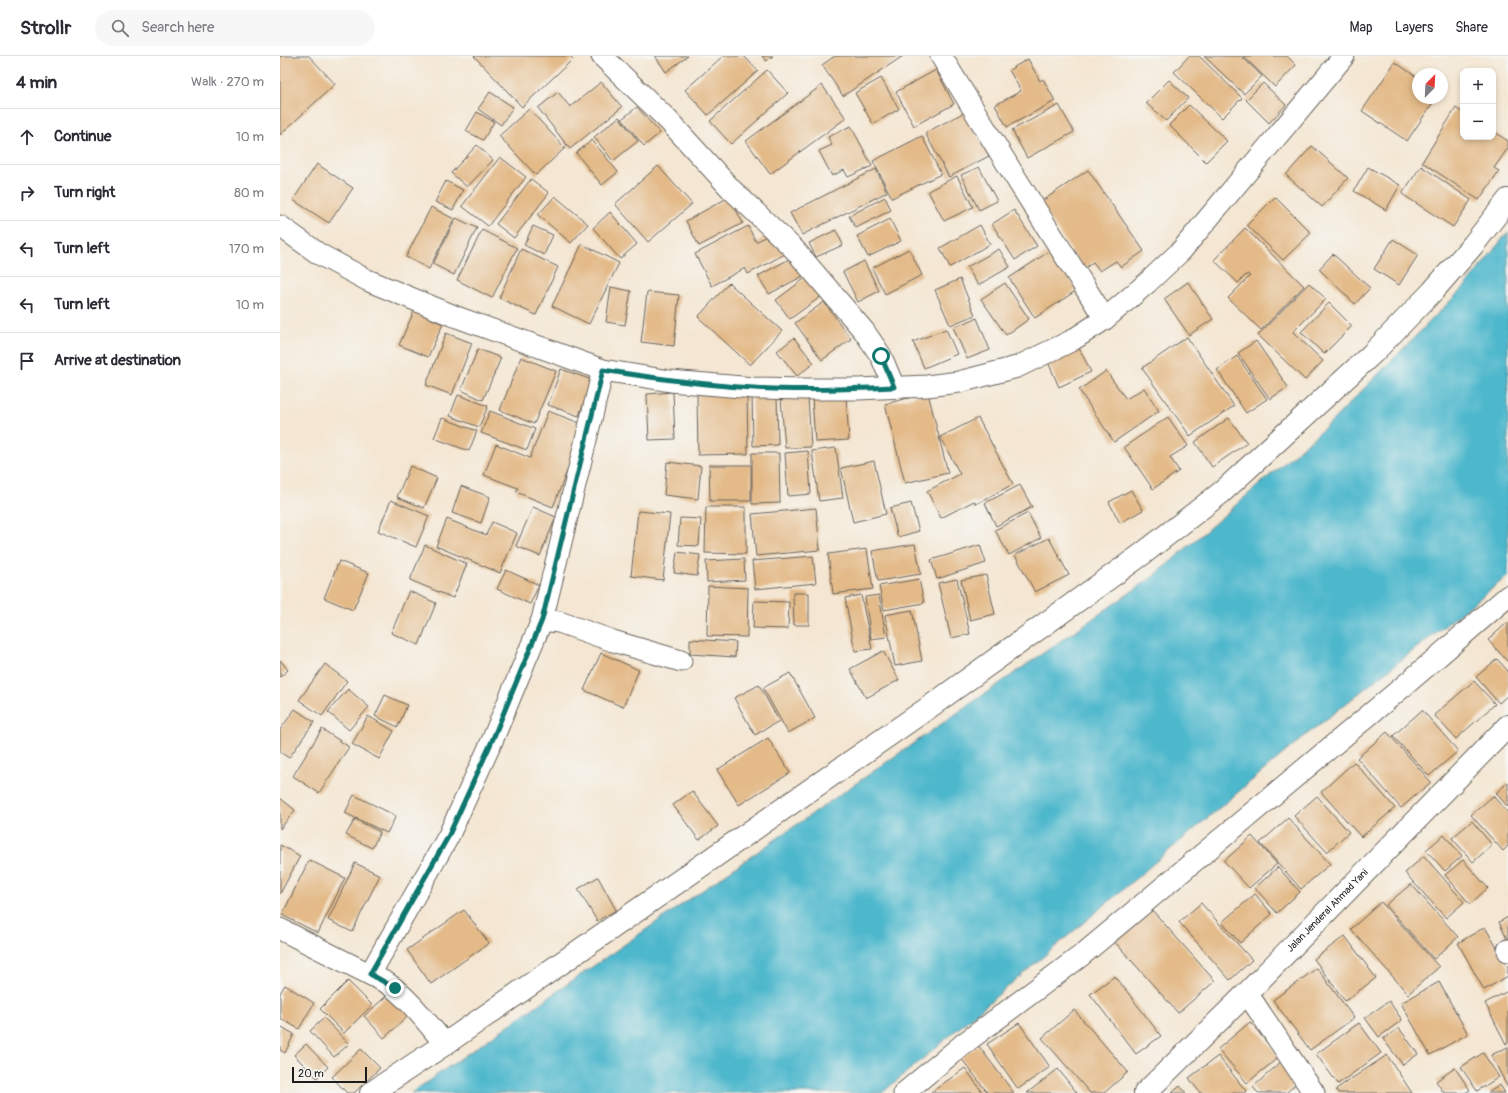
<!DOCTYPE html>
<html lang="en">
<head>
<meta charset="utf-8">
<style>
  body { margin:0; font-family:Pangolin,sans-serif; background:#f7f7f7; color:#2b2b33 }
  .controls { position:absolute; right:12px; top:12px; display:grid; overflow:hidden; border-radius:8px; box-shadow:0 2px 6px #0003 }
  .controls button { width:36px; height:36px; display:grid; place-items:center; padding:0; border:0; border-bottom:1px solid #e1e1e2; background:#fff; color:#2b2b33; font:20px sans-serif }
  .compass { position:absolute; left:1132px; top:12px; width:36px; height:36px; border-radius:50%; background:#fff; box-shadow:0 2px 6px #0003; rotate:24deg }
  .scale { position:absolute; left:12px; bottom:10px; width:75px; box-sizing:border-box; padding-left:4px; border:2px solid #1c1c1c; border-top:0; font-size:11px; line-height:14px; white-space:nowrap; color:#1c1c1c; -webkit-text-stroke:3px #f6f6f2; paint-order:stroke }
  .stop { position:absolute; width:12px; height:12px; margin:-9px; border:3px solid #0f766e; border-radius:50%; background:#fff }
  .stop.end { background:#0f766e; border-color:#fff; box-shadow:0 1px 4px #0008 }
  .list { margin:0; padding:0; list-style:none }
  h2 { display:flex; justify-content:space-between; align-items:center; height:52px; margin:0; padding:0 16px; font-size:17px }
  h2 small { font-size:13px; font-weight:400; color:#7c7c81 }
  .list li { display:grid; grid-template-columns:26px 1fr auto; gap:12px; align-items:center; box-sizing:border-box; height:56px; padding:0 16px; border-top:1px solid #e1e1e2 }
  .list b { display:block; font-size:15px; white-space:nowrap }
  .list em { font-size:13px; font-style:normal; color:#7c7c81 }
  .icon { flex:none; width:22px; height:22px; fill:none; stroke:currentColor; stroke-width:2; stroke-linecap:round; stroke-linejoin:round }
  .map { position:relative; flex:none; width:1228px; height:1037px; overflow:hidden }
  header { display:flex; align-items:center; gap:24px; box-sizing:border-box; height:56px; padding:0 20px; background:#fff; border-bottom:1px solid #e1e1e2 }
  header strong { font-size:19px }
  nav { display:flex; gap:22px; margin-inline-start:auto; font-size:14px }
  .search { width:280px; height:36px; background:#f7f7f7; display:flex; align-items:center; gap:10px; box-sizing:border-box; padding:0 14px; border-radius:22px; color:#7c7c81; font-size:15px }
  main { display:flex }
  aside { flex:1; background:#fff }
  .map>svg:first-child { display:block }
</style>
</head>
<body>
<header>
<strong>Strollr</strong>
<div class="search"><svg class="icon" aria-label="search" viewBox="0 0 24 24"><circle cx="10" cy="10" r="6"/><path d="M15 15l6 6"/></svg>Search here</div>
<nav><a>Map</a><a>Layers</a><a>Share</a></nav>
</header>
<main>
<aside>
<h2>4 min<small>Walk · 270 m</small></h2>
<ul class="list">
<li><svg class="icon" aria-label="ahead" viewBox="0 0 24 24"><path d="M12 20V5M6 11l6-6 6 6"/></svg><div><b>Continue</b></div><em>10 m</em></li>
<li><svg class="icon" aria-label="right" viewBox="0 0 24 24"><path d="M7 20v-9h11M14 6l5 5-5 5"/></svg><div><b>Turn right</b></div><em>80 m</em></li>
<li><svg class="icon" aria-label="left" viewBox="0 0 24 24"><path d="M17 20v-9H6M10 6l-5 5 5 5"/></svg><div><b>Turn left</b></div><em>170 m</em></li>
<li><svg class="icon" aria-label="left" viewBox="0 0 24 24"><path d="M17 20v-9H6M10 6l-5 5 5 5"/></svg><div><b>Turn left</b></div><em>10 m</em></li>
<li><svg class="icon" aria-label="arrive" viewBox="0 0 24 24"><path d="M6 21V4h12l-3 4 3 4H6"/></svg><div><b>Arrive at destination</b></div></li>
</ul>
</aside>
<div class="map">
<svg width="1228" height="1037" viewBox="0 0 1228 1037">
  <rect width="100%" height="100%" fill="#f6f6f2"/>
  <filter id="ink" filterUnits="userSpaceOnUse"><feTurbulence type="fractalNoise" baseFrequency=".025" numOctaves="2"/><feDisplacementMap in="SourceGraphic" scale="8" xChannelSelector="R" yChannelSelector="G"/><feConvolveMatrix kernelMatrix="1 2 1 2 8 2 1 2 1" color-interpolation-filters="sRGB"/></filter>
  <filter id="wash" filterUnits="userSpaceOnUse"><feTurbulence type="fractalNoise" baseFrequency=".012" numOctaves="4" result="noise"/><feDisplacementMap in="SourceGraphic" scale="16" xChannelSelector="R" yChannelSelector="G"/><feGaussianBlur stdDeviation="0.9" result="paint"/><feColorMatrix in="noise" values="0 0 0 0 0 0 0 0 0 0 0 0 0 0 0 0 0 1.4 0 .05"/><feComposite in="paint" operator="in"/></filter>
  <g filter="url(#wash)">
    <rect width="100%" height="100%" fill="#f4e6d2"/>
    <!-- water -->
    <path fill="#4eb7cc" stroke="#356a74" d="M1228,176V520L1021,683L602,1037H131L874,520L1049,368L1186,229Z"/>
    <g id="blocks">
      <!-- building -->
      <g fill="#e3ba88">
        <path d="M0,0H29L55,28L0,79Z"/>
        <path d="M194,0H290L293,3L242,51Z"/>
        <path d="M375,0H408L386,16Z"/>
        <path d="M443,0H464L478,15L428,59L405,34Z"/>
        <path d="M482,0H493L486,5Z"/>
        <path d="M555,0H623L563,40L542,9Z"/>
        <path d="M909,0H919L962,42L942,62L894,16Z"/>
        <path d="M924,0H961L982,20L964,38Z"/>
        <path d="M963,0H1007L1016,9L995,31Z"/>
        <path d="M748,3L760,25L763,23L775,45L727,71L715,49L741,35L729,14Z"/>
        <path d="M1115,6L1138,22V42H1156L1127,85L1082,55Z"/>
        <path d="M487,14L508,37L451,88L430,65Z"/>
        <path d="M656,14L674,48L634,70L616,36Z"/>
        <path d="M601,22L619,53L593,68L575,37Z"/>
        <path d="M889,24L908,42L886,65L866,47Z"/>
        <path d="M321,26L342,51L290,93L258,52L278,36L290,51Z"/>
        <path d="M983,27L1006,49L989,67L966,44Z"/>
        <path d="M542,29L566,62L490,118L466,85Z"/>
        <path d="M210,36L233,51L221,69L198,53Z"/>
        <path d="M779,49L794,76L747,102L732,74Z"/>
        <path d="M909,49L947,85L926,106L889,69Z"/>
        <path d="M357,51L380,77L364,90L342,63Z"/>
        <path d="M1176,52L1183,57V81H1213V75L1228,85V92L1214,112L1219,115L1199,144L1142,106Z"/>
        <path d="M249,53L285,92L256,119L219,80Z"/>
        <path d="M197,56L214,66L203,84L186,75Z"/>
        <path d="M685,56L709,100L669,121L645,77Z"/>
        <path d="M339,61L358,85L333,105L314,81Z"/>
        <path d="M571,70L592,110L568,121L564,114L552,120L539,95L552,89L548,81Z"/>
        <path d="M642,80L661,118L612,142L593,105Z"/>
        <path d="M312,84L338,116L322,129L296,97Z"/>
        <path d="M197,89L213,104L187,131L171,117Z"/>
        <path d="M1032,90L1068,122L1042,151L1006,119Z"/>
        <path d="M220,101L246,121L208,170L182,150Z"/>
        <path d="M37,108L73,132L49,167L13,144Z"/>
        <path d="M378,110L412,148L368,186L335,148Z"/>
        <path d="M1141,110L1191,144L1173,171L1122,138Z"/>
        <path d="M699,111L717,145L699,154L681,119Z"/>
        <path d="M1088,111L1120,129L1106,154L1074,135Z"/>
        <path d="M596,113L607,136L522,179L510,157Z"/>
        <path d="M808,114L864,195L841,211L836,205L820,215L813,206L804,213L759,147Z"/>
        <path d="M677,120L693,151L664,165L648,135Z"/>
        <path d="M251,123L269,137L234,182L216,168Z"/>
        <path d="M166,125L183,134L173,154L155,146Z"/>
        <path d="M275,140L308,168L291,187L258,159Z"/>
        <path d="M449,141L463,167L419,190L406,165Z"/>
        <path d="M605,141L611,154L576,172L569,160Z"/>
        <path d="M995,141L1031,177L1003,204L967,169Z"/>
        <path d="M151,151L174,163L149,213L126,201Z"/>
        <path d="M734,154L757,190L735,204L712,168Z"/>
        <path d="M330,156L357,188L340,203L313,172Z"/>
        <path d="M176,162L197,172L174,219L153,208Z"/>
        <path d="M610,163L621,185L588,201L577,180Z"/>
        <path d="M700,169L710,188L670,211L660,192Z"/>
        <path d="M253,170L273,179L264,199L244,189Z"/>
        <path d="M468,170L476,186L493,176L505,198L468,218L465,212L432,230L415,198Z"/>
        <path d="M965,172L1024,230L981,274L948,242L970,220L967,218L958,227L934,204Z"/>
        <path d="M202,174L237,192L212,242L177,224Z"/>
        <path d="M556,174L563,189L536,201L529,187Z"/>
        <path d="M1113,183L1138,199L1119,229L1094,213Z"/>
        <path d="M302,188L339,207L309,268L272,250Z"/>
        <path d="M241,193L278,211L256,259L219,242Z"/>
        <path d="M629,193L642,219L605,238L592,212Z"/>
        <path d="M719,193L730,211L698,229L687,211Z"/>
        <path d="M770,195L797,234L755,262L729,222Z"/>
        <path d="M1053,198L1090,232L1075,248L1039,213Z"/>
        <path d="M515,200L525,219L489,238L478,220Z"/>
        <path d="M584,205L599,235L578,246L563,216Z"/>
        <path d="M532,217L547,236L510,263L496,244Z"/>
        <path d="M680,223L695,259L670,269L655,234Z"/>
        <path d="M908,226L933,263L909,279L884,243Z"/>
        <path d="M449,227L502,275L470,309L418,261Z"/>
        <path d="M725,227L749,263L726,279L701,243Z"/>
        <path d="M1029,227L1046,243L1013,276L1043,305L1025,324L978,279Z"/>
        <path d="M331,231L351,235L345,269L326,266Z"/>
        <path d="M367,236L399,239L394,290L361,286Z"/>
        <path d="M544,246L571,283L542,304L515,267Z"/>
        <path d="M1049,247L1072,270L1044,298L1021,276Z"/>
        <path d="M134,255L163,268L148,301L119,289Z"/>
        <path d="M697,262L710,294L687,303L673,271Z"/>
        <path d="M666,273L677,298L644,312L633,286Z"/>
        <path d="M166,277L192,287L172,339L146,329Z"/>
        <path d="M907,281L954,350L910,380L862,312Z"/>
        <path d="M514,282L534,307L517,320L497,295Z"/>
        <path d="M976,285L1008,331L990,343L958,297Z"/>
        <path d="M799,292L811,316L779,331L768,306Z"/>
        <path d="M198,293L221,302L203,344L181,334Z"/>
        <path d="M957,300L987,343L966,357L937,314Z"/>
        <path d="M241,301L276,315L254,368L220,354Z"/>
        <path d="M281,313L312,324L299,360L268,349Z"/>
        <path d="M826,315L846,343L864,332L879,355L834,386L799,334Z"/>
        <path d="M393,336L395,383L369,384L367,338Z"/>
        <path d="M417,336H467L468,398L418,399Z"/>
        <path d="M472,337H497L498,389L473,390Z"/>
        <path d="M648,337L668,417L625,427L605,348Z"/>
        <path d="M178,339L208,350L199,371L170,360Z"/>
        <path d="M566,340L569,384L535,386L532,342Z"/>
        <path d="M528,341L531,391L505,392L501,343Z"/>
        <path d="M210,355L255,373L247,394L201,377Z"/>
        <path d="M268,355L305,369L273,451L236,436L238,432L204,419L216,388L250,402Z"/>
        <path d="M888,361L908,390L890,401L899,415L873,433L844,391Z"/>
        <path d="M162,362L197,375L189,395L154,382Z"/>
        <path d="M698,362L733,428L696,448L694,445L661,462L647,435L680,418L660,381Z"/>
        <path d="M949,362L967,387L932,411L915,386Z"/>
        <path d="M556,392L563,442L539,445L532,395Z"/>
        <path d="M528,395L531,438L508,440L505,397Z"/>
        <path d="M472,397H499L500,447L472,448Z"/>
        <path d="M594,405L606,458L573,466L561,412Z"/>
        <path d="M387,406L421,410L418,443L384,439Z"/>
        <path d="M429,409H471V445H430Z"/>
        <path d="M130,410L157,422L144,452L117,441Z"/>
        <path d="M740,429L752,451L716,470L705,447Z"/>
        <path d="M181,430L210,441L201,467L172,457Z"/>
        <path d="M851,434L863,454L840,467L829,446Z"/>
        <path d="M111,444L149,460L136,491L98,475Z"/>
        <path d="M631,447L639,475L618,481L610,452Z"/>
        <path d="M253,451L276,461L260,500L236,490Z"/>
        <path d="M426,451H466V498L425,497Z"/>
        <path d="M536,452L540,494L476,500L472,458Z"/>
        <path d="M358,455L390,458L383,524L351,520Z"/>
        <path d="M748,457L761,482L729,499L715,474Z"/>
        <path d="M400,462L421,463L419,490L398,489Z"/>
        <path d="M167,463L206,479L212,466L237,477L220,517L156,490Z"/>
        <path d="M769,482L789,519L755,536L735,499Z"/>
        <path d="M635,488L641,518L598,525L592,495Z"/>
        <path d="M145,489L187,508L173,542L130,524Z"/>
        <path d="M700,489L706,507L657,523L651,504Z"/>
        <path d="M587,493L593,533L553,538L548,498Z"/>
        <path d="M397,496L420,499L417,520L394,517Z"/>
        <path d="M533,500L536,527L475,533L472,505Z"/>
        <path d="M464,503L465,524L427,526L426,505Z"/>
        <path d="M59,505L89,517L73,554L44,542Z"/>
        <path d="M226,514L259,529L250,548L217,533Z"/>
        <path d="M706,519L715,558L690,564L681,524Z"/>
        <path d="M639,523L644,547L604,554L599,530Z"/>
        <path d="M677,523L690,578L671,582L658,527Z"/>
        <path d="M428,530L468,532L467,581L427,580Z"/>
        <path d="M129,535L156,547L139,589L111,577Z"/>
        <path d="M513,537H529V569H514Z"/>
        <path d="M581,539L592,593L575,595L565,542Z"/>
        <path d="M599,539L606,581L591,583L585,541Z"/>
        <path d="M474,545L509,546L508,573L473,572Z"/>
        <path d="M632,554L642,605L615,610L605,559Z"/>
        <path d="M1228,566V606L1208,584Z"/>
        <path d="M410,583L456,586L455,601L410,598Z"/>
        <path d="M603,595L619,624L586,642L570,613Z"/>
        <path d="M321,597L359,614L343,651L304,634Z"/>
        <path d="M1217,603L1228,615V639L1219,647L1196,621Z"/>
        <path d="M0,604L8,614L0,621Z"/>
        <path d="M45,608L67,625L42,660L19,644Z"/>
        <path d="M510,617L535,662L508,677L483,632Z"/>
        <path d="M1194,625L1215,648L1176,683L1154,659Z"/>
        <path d="M479,629L499,665L475,679L454,642Z"/>
        <path d="M68,633L89,651L69,674L48,656Z"/>
        <path d="M105,639L127,649L118,671L95,660Z"/>
        <path d="M15,653L34,666L9,702L0,696V674Z"/>
        <path d="M1142,654L1178,695L1149,720L1113,680Z"/>
        <path d="M88,660L114,675L99,703L72,688Z"/>
        <path d="M42,673L69,691L39,737L13,720Z"/>
        <path d="M1107,676L1151,726L1121,752L1077,702Z"/>
        <path d="M488,682L510,717L459,749L437,714Z"/>
        <path d="M1074,706L1115,752L1081,781L1041,736Z"/>
        <path d="M1228,726V751L1216,737Z"/>
        <path d="M412,735L438,770L419,784L393,749Z"/>
        <path d="M74,739L116,760L107,777L65,757Z"/>
        <path d="M1037,740L1069,776L1047,796L1014,760Z"/>
        <path d="M1213,740L1228,757V790L1223,795L1191,759Z"/>
        <path d="M0,742L15,754L0,773Z"/>
        <path d="M1008,762L1050,808L1021,833L980,787Z"/>
        <path d="M75,763L100,776L92,792L66,779Z"/>
        <path d="M1192,765L1212,789L1193,806L1172,782Z"/>
        <path d="M1164,779L1182,800L1165,815L1146,794Z"/>
        <path d="M972,780L997,808L969,832L944,805Z"/>
        <path d="M0,789L20,800L0,838Z"/>
        <path d="M1144,800L1184,846L1166,862L1125,817Z"/>
        <path d="M29,804L65,822L38,877L2,859Z"/>
        <path d="M1183,804L1208,832L1190,848L1165,819Z"/>
        <path d="M75,807L100,819L72,876L48,864Z"/>
        <path d="M998,811L1020,836L997,857L975,832Z"/>
        <path d="M318,821L336,854L317,865L298,833Z"/>
        <path d="M1131,828L1178,881L1154,903L1106,849Z"/>
        <path d="M975,838L992,858L960,887L942,866Z"/>
        <path d="M1101,846L1159,911L1128,938L1071,873Z"/>
        <path d="M921,847L972,904L950,924L899,866Z"/>
        <path d="M184,854L209,887L151,928L127,894Z"/>
        <path d="M872,854L935,925L898,957L835,886Z"/>
        <path d="M1228,861V885L1219,866Z"/>
        <path d="M1205,871L1228,911V920L1204,934L1178,887Z"/>
        <path d="M1065,880L1096,922L1065,945L1034,903Z"/>
        <path d="M1037,912L1074,962L1030,994L993,944Z"/>
        <path d="M835,920L881,980L856,998L810,938Z"/>
        <path d="M68,925L92,949L64,977L40,953Z"/>
        <path d="M1159,926L1188,978L1150,999L1121,947Z"/>
        <path d="M5,929L34,947L19,973L0,962V937Z"/>
        <path d="M113,934L133,956L104,982L84,960Z"/>
        <path d="M1228,935V987L1226,988L1205,947Z"/>
        <path d="M1109,945L1122,964L1099,981L1085,962Z"/>
        <path d="M794,954L848,1016L824,1037H810L762,982Z"/>
        <path d="M44,962L69,988L54,1001L30,975Z"/>
        <path d="M970,966L999,1001L967,1027L938,993Z"/>
        <path d="M739,967L770,1011L738,1033L707,988Z"/>
        <path d="M1079,967L1101,997L1058,1028L1036,998Z"/>
        <path d="M0,970L14,978L5,997L0,994Z"/>
        <path d="M1119,972L1138,998L1123,1009L1103,983Z"/>
        <path d="M26,988L48,1011L37,1022L14,999Z"/>
        <path d="M698,989L734,1037H708L681,1002Z"/>
        <path d="M1228,991V1032L1211,999Z"/>
        <path d="M81,993L100,1012L74,1037H67L52,1021Z"/>
        <path d="M1203,997L1219,1021L1197,1035L1181,1011Z"/>
        <path d="M1107,999L1132,1037H1058L1056,1033Z"/>
        <path d="M938,1000L966,1035L964,1037H920L909,1022Z"/>
        <path d="M1004,1003L1022,1022L1006,1037H978L973,1031Z"/>
        <path d="M685,1012L703,1037H650Z"/>
        <path d="M1175,1012L1190,1034L1185,1037H1164L1156,1025Z"/>
        <path d="M778,1013L797,1037H747Z"/>
        <path d="M1220,1029L1225,1037H1208Z"/>
        <path d="M900,1030L906,1037H892Z"/>
      </g>
    </g>
  </g>
  <g filter="url(#ink)">
    <use href="#blocks" fill-opacity="0" stroke="#68635c" stroke-width="1"/>
    <g fill="none" stroke-linecap="round" stroke-linejoin="round">
      <!-- minor casing -->
      <g stroke="#68635c" stroke-width="23">
        <g id="minor">
          <path d="M322,0L388,64L451,133L514,193L584,275L601,300L614,331"/>
          <path d="M661,0L732,116L825,263"/>
          <path d="M0,170L39,198L87,224L174,260L323,314L390,325L474,332L525,333H578L647,330L679,326L737,311L791,285L825,263L867,227L901,195L1064,0"/>
          <path d="M323,314L262,564L279,566L333,585L401,605"/>
          <path d="M0,873L107,927C130,943 147,967 165,988"/>
          <path d="M1228,894V895"/>
          <path d="M90,918L168,781L212,685L262,564"/>
          <path d="M967,937L1034,1037"/>
          <path d="M624,1037L682,989L802,899L1125,629L1228,540"/>
        </g>
      </g>
      <!-- tertiary casing -->
      <g stroke="#68635c" stroke-width="24">
        <path id="tertiary" d="M91,1037L165,988L648,652L861,499L942,436L1093,297L1152,236L1193,189L1228,144"/>
      </g>
      <!-- secondary casing -->
      <g stroke="#68635c" stroke-width="24">
        <g id="secondary">
          <path id="s1" d="M865,1037L967,937L1228,670"/>
        </g>
      </g>
      <!-- minor -->
      <use href="#minor" stroke="#fff" stroke-width="21"/>
      <!-- tertiary -->
      <use href="#tertiary" stroke="#fff" stroke-width="22"/>
      <!-- secondary -->
      <use href="#secondary" stroke="#fff" stroke-width="22"/>
    </g>
  </g>
  <g fill="none" stroke-linecap="round" stroke-linejoin="round" filter="url(#ink)">
    <!-- route -->
    <path stroke="#0f766e" stroke-width="5" d="M115,932L90,918L168,781L212,685L262,564L323,314C373,322 423,329 474,332C520,335 567,333 614,331L601,300"/>
  </g>
  <g text-anchor="middle" dominant-baseline="central" stroke-width="3" stroke-linejoin="round" paint-order="stroke">
    <!-- street labels -->
    <g font-size="10" fill="#1c1c1c" stroke="#f6f6f2">
      <text stroke="none"><textPath href="#s1" startOffset="258">Jalan Jenderal Ahmad Yani</textPath></text>
    </g>
  </g>
</svg>
<div class="controls">
<button>+</button>
<button>−</button>
</div>
<svg class="compass" viewBox="-18 -18 36 36"><path d="M0-13l5 13h-10z" fill="#e53935"/><path d="M0 13l5-13h-10z" fill="#7c7c81"/></svg>
<div class="scale">20 m</div>
<div class="stop" style="left:601px;top:300px"></div>
<div class="stop end" style="left:115px;top:932px"></div>
</div>
</main>
</body>
</html>
